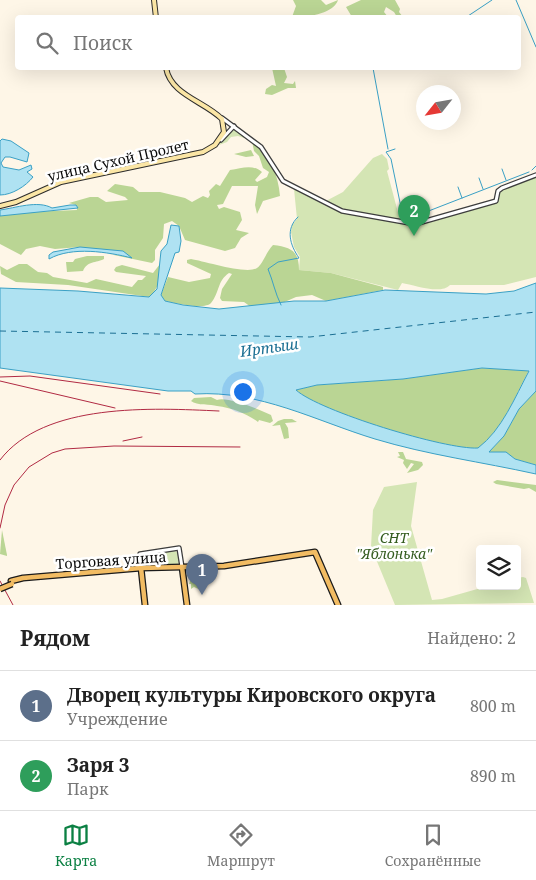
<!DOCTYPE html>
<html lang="ru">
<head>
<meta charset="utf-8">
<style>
  body { margin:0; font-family:"Noto Serif",serif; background:#f6f6f6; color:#222 }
  .controls { position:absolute; right:15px; bottom:15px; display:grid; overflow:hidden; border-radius:5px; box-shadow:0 5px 20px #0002 }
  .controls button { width:45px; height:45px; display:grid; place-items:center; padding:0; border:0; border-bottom:1px solid #e0e0e0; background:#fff; color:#222; font:25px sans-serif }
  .compass { position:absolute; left:416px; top:85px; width:45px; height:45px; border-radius:50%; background:#fff; box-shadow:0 5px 20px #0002; rotate:239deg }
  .you { position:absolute; left:242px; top:391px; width:18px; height:18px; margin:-12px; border:4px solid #fff; border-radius:50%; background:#1a73e8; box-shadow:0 0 0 8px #1a73e833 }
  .badge { display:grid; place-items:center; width:32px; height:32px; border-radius:50%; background:#0b8043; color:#fff; font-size:16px; font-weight:700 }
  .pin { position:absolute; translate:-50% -41px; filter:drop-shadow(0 1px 2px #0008) }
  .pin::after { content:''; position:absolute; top:26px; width:18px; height:15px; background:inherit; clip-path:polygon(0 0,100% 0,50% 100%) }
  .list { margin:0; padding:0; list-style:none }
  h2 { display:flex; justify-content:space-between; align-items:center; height:65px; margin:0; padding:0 20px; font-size:21px }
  h2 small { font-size:16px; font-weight:400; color:#767676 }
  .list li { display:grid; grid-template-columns:32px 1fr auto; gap:15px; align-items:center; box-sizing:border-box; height:70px; padding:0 20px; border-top:1px solid #e0e0e0 }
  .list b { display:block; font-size:19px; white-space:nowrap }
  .list p { margin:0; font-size:16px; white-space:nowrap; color:#767676 }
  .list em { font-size:16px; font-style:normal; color:#767676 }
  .icon { flex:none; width:28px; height:28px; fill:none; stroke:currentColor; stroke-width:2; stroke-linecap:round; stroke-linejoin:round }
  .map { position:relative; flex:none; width:536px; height:605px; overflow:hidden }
  .search { position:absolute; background:#fff; box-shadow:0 5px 20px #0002; left:15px; right:15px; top:15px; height:55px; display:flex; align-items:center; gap:12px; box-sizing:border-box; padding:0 18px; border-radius:5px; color:#767676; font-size:19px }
  .sheet { height:205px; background:#fff }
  nav { display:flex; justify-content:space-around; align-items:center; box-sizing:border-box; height:70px; border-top:1px solid #e0e0e0; background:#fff; font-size:14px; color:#767676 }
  nav a { display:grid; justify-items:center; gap:2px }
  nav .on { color:#0b8043 }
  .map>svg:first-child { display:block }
</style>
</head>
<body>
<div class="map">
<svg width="536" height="605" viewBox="0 0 536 605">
  <rect width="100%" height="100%" fill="#fef6e7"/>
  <!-- green -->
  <g fill="#d4e5b4">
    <path d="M232,127L248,137L247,139L238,136L231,137L227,142L219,145Z"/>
    <path d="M382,154L387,159L389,169L387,171L400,220L344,210L324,202L343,192L373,158Z"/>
    <path d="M75,168L82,175L81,176L62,178L65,171Z"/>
    <path d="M536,176V277L504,285H450C441,295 414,285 402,283L398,290L331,273L299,270L300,257L294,247L291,232L292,225L297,219L294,189L332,208L412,226L431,222L499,201L498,196L500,190Z"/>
    <path d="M417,482L411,526L432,600L442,599L488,586H517V578L523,577L526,578L534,603L395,605L371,547L373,510L384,487Z"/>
    <path d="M175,551L178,553L179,563L176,566H147V560H142V557L147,554Z"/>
  </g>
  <!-- forest -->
  <g fill="#bad594">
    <path d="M293,0H321L326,5L338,0C334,14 305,18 292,17L296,6Z"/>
    <path d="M361,0H395L400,9L399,12L403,17H397L394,12L386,7L384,12L388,17H352L346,7Z"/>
    <path d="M272,68H284L287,77L284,83L293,84L295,81L296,88H288L272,95L265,94L266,89L272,85L276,86Z"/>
    <path d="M252,141C270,156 278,173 280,196L263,201L257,214L255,205L258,186H232L223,204L217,205L219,209L224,207L240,212L242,220L236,230L249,233L241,238L235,248L225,251L185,240L179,226L172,221L164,224L163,238L155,250V260L152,263L109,254L131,257L80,247L55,249L40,246L26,249L21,255L0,244V216L28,212L77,210L76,205L69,203L90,197H98L106,202L128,200L125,197L107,191L115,184L133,187L139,192H160L185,198L192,202L203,196L208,198L210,195L209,191L216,184L220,186L230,170C242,168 253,164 262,172L255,180L257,182L267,177L269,172L263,168L259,156L254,151Z"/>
    <path d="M251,150L254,156L246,157L234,154Z"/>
    <path d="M273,245C291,247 299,251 299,270L331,273L383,287V290L326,301L312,295L296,297L280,304L251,307L244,302L222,301L220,298L222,289L232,274L229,273C217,281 220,292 211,303C205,310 174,303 165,301L161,295L168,277L189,282L210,278L211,274L187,263V260L191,259C204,261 247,275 257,268C263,264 266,252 273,245Z"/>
    <path d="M87,256H104V259C96,263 87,261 83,271L67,272L66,262H73L75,259Z"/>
    <path d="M19,264H27L38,272L47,273L53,277L87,283L96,279L132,287L138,280H142L146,276L116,272L114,270L116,267L122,265L153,273L160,264C160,279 160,287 149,297L68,285L16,282L1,274L0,266L7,270Z"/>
    <path d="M482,368L529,370C515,397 503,429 478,448C445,450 320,412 296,390L317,385L403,379Z"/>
    <path d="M536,391V465L515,459L506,453L489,452L504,436L519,409Z"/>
    <path d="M211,397L217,400C226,396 259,409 271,415L273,421L270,423L259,420L258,422C246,413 232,408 217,406C211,404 197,406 191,401L194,398Z"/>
    <path d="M284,419H292L297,422L285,423L288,428L289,438L284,439L280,425L272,426L278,421Z"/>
    <path d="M398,452H403L406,459L422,462L423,465L418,470L407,473L414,464L411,463L407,469L403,463L404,460L397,457L400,456Z"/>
    <path d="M497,480L536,485V492L529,488L524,489L496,484L493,482Z"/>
    <path d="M2,530L7,555V556L0,554Z"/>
    <path d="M200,577L201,580L197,583L203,584V591L194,587L191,589V584H189L190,581Z"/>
  </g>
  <!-- water -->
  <g fill="#afe2f2" stroke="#3aa0c5" fill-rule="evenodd">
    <path d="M2,139L11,141L29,153L27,162L10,157H5L1,163L3,167L19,170L31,165L32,169L27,172L33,177C26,186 12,195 0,195V141Z"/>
    <path d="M70,205H76L78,208L0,216V210C15,208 38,200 52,208Z"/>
    <path d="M171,225L179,226L181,241L179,252L175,253L161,295L165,301L183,305L219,309L294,301H326L385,290L486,294L514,291L536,283V391L519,409L504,436L489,452H506L515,459L536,465V474C482,462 428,455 375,439C316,421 259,390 195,394L191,391H168L0,368V288L78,291L149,297L157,289L161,251L167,244ZM482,368L529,371C515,397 502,430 478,448C446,450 319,411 296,390L317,385L403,379Z"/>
    <path d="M80,247L123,251L132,258C108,252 72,246 49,259V255L53,252Z"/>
  </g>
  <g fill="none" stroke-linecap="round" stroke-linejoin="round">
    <!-- stream -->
    <g stroke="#3aa0c5" stroke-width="1">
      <path d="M516,0L536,47"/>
      <path d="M465,18L492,0"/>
      <path d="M373,68L388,149"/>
      <path d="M395,149L386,152L391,159L403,217L408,219L424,212"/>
      <path d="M502,169L506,180"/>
      <path d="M532,170L536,166"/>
      <path d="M479,178L483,189"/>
      <path d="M458,187L462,198"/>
      <path d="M426,212L529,172"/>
      <path d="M281,305C275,293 273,281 268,269L278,262L299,258C290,245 285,229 298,217"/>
    </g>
    <!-- ferry -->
    <path stroke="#1b6f93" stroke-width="1" stroke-dasharray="6 5" stroke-linecap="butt" d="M0,331L310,337L536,312"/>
    <!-- tertiary casing -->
    <g stroke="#3d3d3d" stroke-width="5.5">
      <g id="tertiary">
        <path d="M222,118L261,147L283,181L342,211L415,224L496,201L498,191L502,188L536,175"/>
        <path d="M221,140L234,126"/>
        <path d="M141,568L140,554L179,548L182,567"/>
      </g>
    </g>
    <!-- secondary casing -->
    <g stroke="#2c2c2c" stroke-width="6">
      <g id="secondary">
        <path d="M154,0L156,18"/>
        <path d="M0,206L16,202L61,182L203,152L215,145L224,132L222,119C204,101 171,95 166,68"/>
      </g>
    </g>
    <!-- primary casing -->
    <g stroke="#1b1b1b" stroke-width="7">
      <g id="primary">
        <path d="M182,567L187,605"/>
        <path d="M141,568L145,605"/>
        <path d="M11,581L23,578L141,568L224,566L315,552L338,605"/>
      </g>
    </g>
    <!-- tertiary -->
    <use href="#tertiary" stroke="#fff" stroke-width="3"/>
    <!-- secondary -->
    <use href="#secondary" stroke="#fbe6a5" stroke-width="4"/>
    <!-- primary -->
    <use href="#primary" stroke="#f2bc63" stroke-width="4.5"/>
    <!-- rail -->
    <g stroke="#b12a43" stroke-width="1">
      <path d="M0,377L30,376L160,394"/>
      <path d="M0,381L115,408"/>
      <path d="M123,441L142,437"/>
      <path d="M0,460C44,402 153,408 219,411"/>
      <path d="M0,528L5,505L14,485L29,467L52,453L65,449L114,446L240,447"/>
      <path d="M0,581L13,605"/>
    </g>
    <!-- primary-bridge casing -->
    <g stroke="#1b1b1b" stroke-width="7" stroke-linecap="butt">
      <path id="primary-bridge" d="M0,589L12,584"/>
    </g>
    <!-- primary-bridge -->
    <use href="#primary-bridge" stroke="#f2bc63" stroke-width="4.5"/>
  </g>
  <g text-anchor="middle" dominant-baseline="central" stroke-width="5" stroke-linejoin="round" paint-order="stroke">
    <!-- street labels -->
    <g font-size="14" fill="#0a0a0a" stroke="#fff">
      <text transform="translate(118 160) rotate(-13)">улица Сухой Пролет</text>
      <text transform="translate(111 560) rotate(-4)">Торговая улица</text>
    </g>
    <!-- park labels -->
    <g font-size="14" font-style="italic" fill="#345c1f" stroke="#fff">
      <text x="394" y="537">СНТ<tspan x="394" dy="16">"Яблонька"</tspan></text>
    </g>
    <!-- water labels -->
    <g font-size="15" font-style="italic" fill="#1b6f93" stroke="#fff">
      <text transform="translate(269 347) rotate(-8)">Иртыш</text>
    </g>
  </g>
</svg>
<div class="controls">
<button><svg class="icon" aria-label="layers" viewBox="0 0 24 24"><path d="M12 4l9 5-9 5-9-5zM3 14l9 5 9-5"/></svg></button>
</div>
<svg class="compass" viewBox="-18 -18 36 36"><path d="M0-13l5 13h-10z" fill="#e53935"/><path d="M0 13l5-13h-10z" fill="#767676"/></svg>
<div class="you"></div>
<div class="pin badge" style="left:202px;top:595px;background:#5c6f8a">1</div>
<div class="pin badge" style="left:414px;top:236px;background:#2e9e5b">2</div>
<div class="search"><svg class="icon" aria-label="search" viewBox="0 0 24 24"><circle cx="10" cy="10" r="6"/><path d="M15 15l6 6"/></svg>Поиск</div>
</div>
<section class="sheet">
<h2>Рядом<small>Найдено: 2</small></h2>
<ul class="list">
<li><span class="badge" style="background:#5c6f8a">1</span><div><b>Дворец культуры Кировского округа</b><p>Учреждение</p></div><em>800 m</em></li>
<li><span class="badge" style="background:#2e9e5b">2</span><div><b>Заря 3</b><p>Парк</p></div><em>890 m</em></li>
</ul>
</section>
<nav>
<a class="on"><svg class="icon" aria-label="map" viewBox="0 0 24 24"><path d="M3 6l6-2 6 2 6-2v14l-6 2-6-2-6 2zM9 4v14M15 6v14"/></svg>Карта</a>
<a><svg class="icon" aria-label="directions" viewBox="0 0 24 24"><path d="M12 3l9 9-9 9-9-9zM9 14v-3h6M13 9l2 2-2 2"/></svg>Маршрут</a>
<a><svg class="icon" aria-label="saved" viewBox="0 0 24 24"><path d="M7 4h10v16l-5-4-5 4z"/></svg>Сохранённые</a>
</nav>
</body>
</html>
